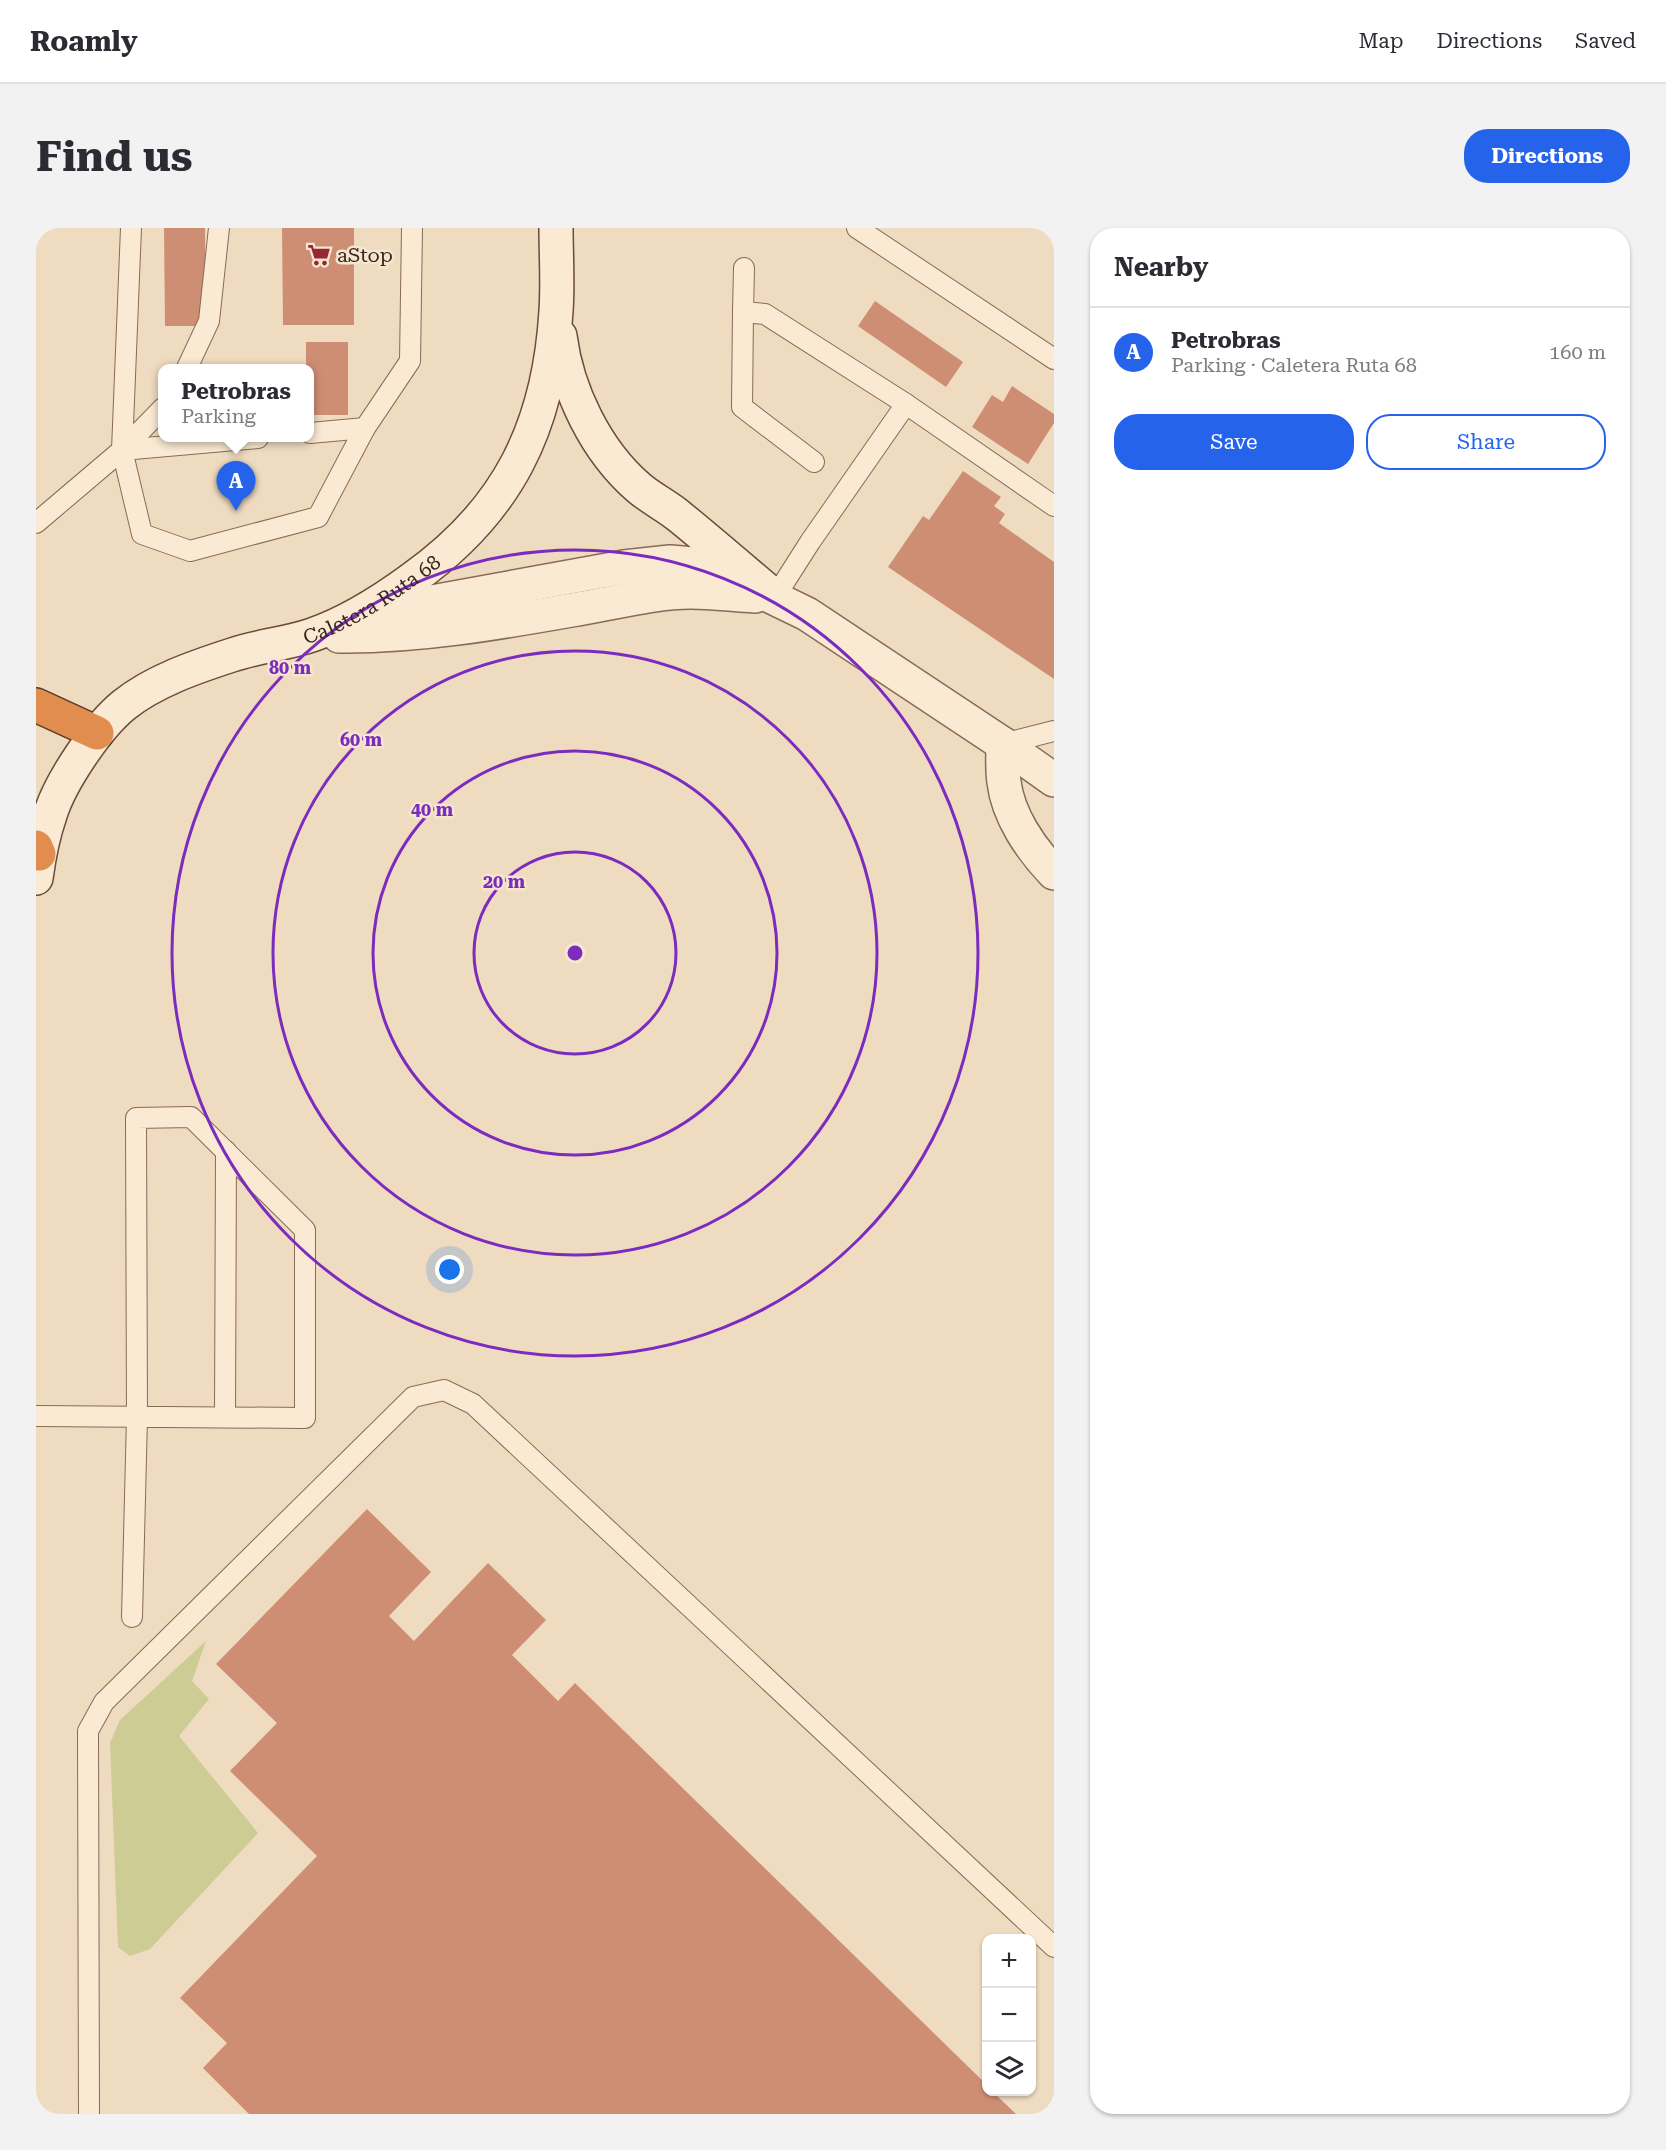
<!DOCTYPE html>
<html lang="en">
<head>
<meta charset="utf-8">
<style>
  body { margin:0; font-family:"Roboto Serif",serif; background:#f2f2f3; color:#2b2b33 }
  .controls { position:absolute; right:18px; bottom:18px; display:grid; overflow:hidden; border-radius:12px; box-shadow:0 2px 4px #0004 }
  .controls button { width:54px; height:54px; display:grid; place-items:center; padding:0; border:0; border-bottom:2px solid #e1e1e2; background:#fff; color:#2b2b33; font:30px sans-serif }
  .you { position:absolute; left:414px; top:1042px; width:21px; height:21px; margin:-15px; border:4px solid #fff; border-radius:50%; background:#1a73e8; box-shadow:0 0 0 9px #1a73e833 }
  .badge { display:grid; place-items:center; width:39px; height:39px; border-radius:50%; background:#2563eb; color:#fff; font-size:20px; font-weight:700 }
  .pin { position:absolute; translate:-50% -50px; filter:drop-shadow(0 2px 3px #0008) }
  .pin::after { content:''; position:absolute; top:32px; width:21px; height:18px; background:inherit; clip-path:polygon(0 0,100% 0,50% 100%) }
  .popup { position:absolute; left:122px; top:136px; width:156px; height:78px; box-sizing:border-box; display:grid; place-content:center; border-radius:12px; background:#fff; filter:drop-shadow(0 2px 4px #0005); font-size:20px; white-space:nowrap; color:#7c7c81 }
  .popup b { font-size:22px; color:#2b2b33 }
  .popup::after { content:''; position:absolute; left:50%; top:100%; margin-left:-12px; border:12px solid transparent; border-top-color:#fff }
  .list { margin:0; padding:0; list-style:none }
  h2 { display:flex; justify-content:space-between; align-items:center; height:78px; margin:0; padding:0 24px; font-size:26px }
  h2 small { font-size:20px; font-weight:400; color:#7c7c81 }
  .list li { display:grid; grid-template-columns:39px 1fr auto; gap:18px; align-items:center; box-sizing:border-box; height:90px; padding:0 24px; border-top:2px solid #e1e1e2 }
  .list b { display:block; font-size:22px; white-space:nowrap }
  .list p { margin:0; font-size:20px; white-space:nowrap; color:#7c7c81 }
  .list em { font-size:20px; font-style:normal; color:#7c7c81 }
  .actions { display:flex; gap:12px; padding:18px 24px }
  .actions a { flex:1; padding:14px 0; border:2px solid #2563eb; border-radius:24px; text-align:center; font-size:21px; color:#2563eb }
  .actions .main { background:#2563eb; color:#fff }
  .icon { flex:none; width:33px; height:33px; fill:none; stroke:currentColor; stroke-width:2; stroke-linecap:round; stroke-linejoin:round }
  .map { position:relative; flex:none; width:1018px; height:1886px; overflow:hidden; border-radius:24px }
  header { display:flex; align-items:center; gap:36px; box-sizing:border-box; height:84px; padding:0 30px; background:#fff; border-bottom:2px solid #e1e1e2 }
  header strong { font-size:28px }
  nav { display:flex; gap:33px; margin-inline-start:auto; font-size:21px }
  .intro { display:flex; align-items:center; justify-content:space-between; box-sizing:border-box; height:144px; padding:0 36px }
  h1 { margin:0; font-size:42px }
  .button { padding:15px 27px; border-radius:24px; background:#2563eb; color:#fff; font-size:21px; font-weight:700 }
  main { display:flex; gap:36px; padding:0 36px }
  aside { flex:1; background:#fff; border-radius:24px; box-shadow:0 2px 4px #0004 }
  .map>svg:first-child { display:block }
</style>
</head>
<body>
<header>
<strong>Roamly</strong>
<nav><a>Map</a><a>Directions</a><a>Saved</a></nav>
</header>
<div class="intro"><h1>Find us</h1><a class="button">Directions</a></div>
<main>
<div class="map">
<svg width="1018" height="1886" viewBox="0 0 1018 1886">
  <rect width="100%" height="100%" fill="#efdbc0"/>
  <!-- green -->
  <path fill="#cdcc94" d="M170,1413L156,1453L173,1471L143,1508L222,1605L114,1721L94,1728L82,1719L74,1515L84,1492Z"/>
  <!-- building -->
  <g fill="#ce8e74">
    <path d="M128,0H169L170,98H129Z"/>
    <path d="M246,0H318V97H247Z"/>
    <path d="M839,73L927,134L910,159L822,98Z"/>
    <path d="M270,114H312V187H274V140H270Z"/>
    <path d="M976,158L1018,186V195L992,236L936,199L956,167L967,174Z"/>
    <path d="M927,243L965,269L958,278L969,286L963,295L1018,334V451L852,339L887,288L893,292Z"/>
    <path d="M331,1281L395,1344L353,1388L378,1413L452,1335L510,1392L476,1427L522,1473L539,1455L951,1857V1864H957L980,1886H213L167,1840L191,1815L144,1770L281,1628L194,1543L241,1495L180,1436Z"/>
  </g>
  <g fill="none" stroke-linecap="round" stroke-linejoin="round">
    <!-- service casing -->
    <g stroke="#886b57" stroke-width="22">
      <g id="service">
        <path d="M95,0L86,222L106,306L154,323L282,289L329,200"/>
        <path d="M821,0L1018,131"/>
        <path d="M707,84L708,40"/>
        <path d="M151,140L173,93L183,0"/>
        <path d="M274,205L329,200L374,133L376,0"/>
        <path d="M86,222L222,210"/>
        <path d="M778,234L706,179L707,84L729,86L870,176"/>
        <path d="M0,295L86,222L127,180"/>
        <path d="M739,369L774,314L870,176L1018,278"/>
        <path d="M967,516L1018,503"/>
        <path d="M0,1188L269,1190V1002L155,889L100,890L101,1189L96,1389"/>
        <path d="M189,1189L190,923"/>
        <path d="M53,1886L52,1503L68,1474L377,1169L408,1162L437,1176L1018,1719"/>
      </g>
    </g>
    <!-- minor casing -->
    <g stroke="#886b57" stroke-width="36">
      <g id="minor">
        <path d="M320,392L374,378L588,339L634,334L670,337L771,386L967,516L1018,552"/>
        <path d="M303,408C385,409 467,394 547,380C582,374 619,364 655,364C676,364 698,367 719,368"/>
        <path d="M967,516C967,528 966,542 968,554C972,588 995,621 1018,645"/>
      </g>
    </g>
    <!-- secondary casing -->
    <g stroke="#6a4c3b" stroke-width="36">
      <g id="secondary">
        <path d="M524,108C531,163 560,223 603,260C616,271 631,278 644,289C676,315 707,342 739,369"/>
        <path id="s1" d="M0,650C3,628 7,607 14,587C24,554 61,499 88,477C118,453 159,439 196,427C222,418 250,416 276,407C311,395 346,373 376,351C472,283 513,199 520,83C522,55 520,27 520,0"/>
      </g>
    </g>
    <!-- motorway casing -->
    <g stroke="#563a2c" stroke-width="36">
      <g id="motorway">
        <path d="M0,477L61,505"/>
        <path d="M0,619L3,626"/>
      </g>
    </g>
    <!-- service -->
    <use href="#service" stroke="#fae9d3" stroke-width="20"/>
    <!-- minor -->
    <use href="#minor" stroke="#fae9d3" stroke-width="33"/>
    <!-- secondary -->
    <use href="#secondary" stroke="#fae9d3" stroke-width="33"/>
    <!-- motorway -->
    <use href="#motorway" stroke="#e18d4d" stroke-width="33"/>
  </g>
  <!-- distance rings -->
  <g fill="none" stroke="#7b2cbf" stroke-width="3">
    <circle cx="539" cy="725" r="101"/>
    <circle cx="539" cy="725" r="202"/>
    <circle cx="539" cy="725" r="302"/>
    <circle cx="539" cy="725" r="403"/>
  </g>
  <!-- icons -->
  <defs>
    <g id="supermarket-bare" transform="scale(1.8)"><path d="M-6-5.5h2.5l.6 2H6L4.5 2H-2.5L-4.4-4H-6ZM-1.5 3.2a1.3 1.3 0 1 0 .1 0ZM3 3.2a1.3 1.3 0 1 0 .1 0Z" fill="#992636" stroke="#f6e6cf" stroke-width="2.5" paint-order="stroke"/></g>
  </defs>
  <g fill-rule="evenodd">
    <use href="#supermarket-bare" x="283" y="27"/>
  </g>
  <g text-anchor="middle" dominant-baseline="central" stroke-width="5" stroke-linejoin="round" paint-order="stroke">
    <!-- poi labels -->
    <g font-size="20" fill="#37261c" stroke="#f6e6cf" text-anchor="start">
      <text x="301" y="27">aStop</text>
    </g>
    <!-- street labels -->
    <g font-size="20" fill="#37261c" stroke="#f6e6cf">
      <text stroke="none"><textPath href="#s1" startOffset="470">Caletera Ruta 68</textPath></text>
    </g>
  </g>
  <circle cx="539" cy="725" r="9" fill="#7b2cbf" stroke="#f6e6cf" stroke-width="3"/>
  <g font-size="18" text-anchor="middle" font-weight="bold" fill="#7b2cbf" stroke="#f6e6cf" stroke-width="5" stroke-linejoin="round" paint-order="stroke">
    <text x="254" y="446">80 m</text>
    <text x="325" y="518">60 m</text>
    <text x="396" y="588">40 m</text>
    <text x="468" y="660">20 m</text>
  </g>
</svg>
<div class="controls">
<button>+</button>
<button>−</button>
<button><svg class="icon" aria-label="layers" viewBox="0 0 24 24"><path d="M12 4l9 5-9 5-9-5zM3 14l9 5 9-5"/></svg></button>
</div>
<div class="you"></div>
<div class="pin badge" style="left:200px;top:283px">A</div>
<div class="popup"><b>Petrobras</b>Parking</div>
</div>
<aside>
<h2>Nearby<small></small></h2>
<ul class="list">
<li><span class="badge">A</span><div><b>Petrobras</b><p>Parking · Caletera Ruta 68</p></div><em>160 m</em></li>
</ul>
<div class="actions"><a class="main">Save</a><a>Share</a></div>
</aside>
</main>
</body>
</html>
